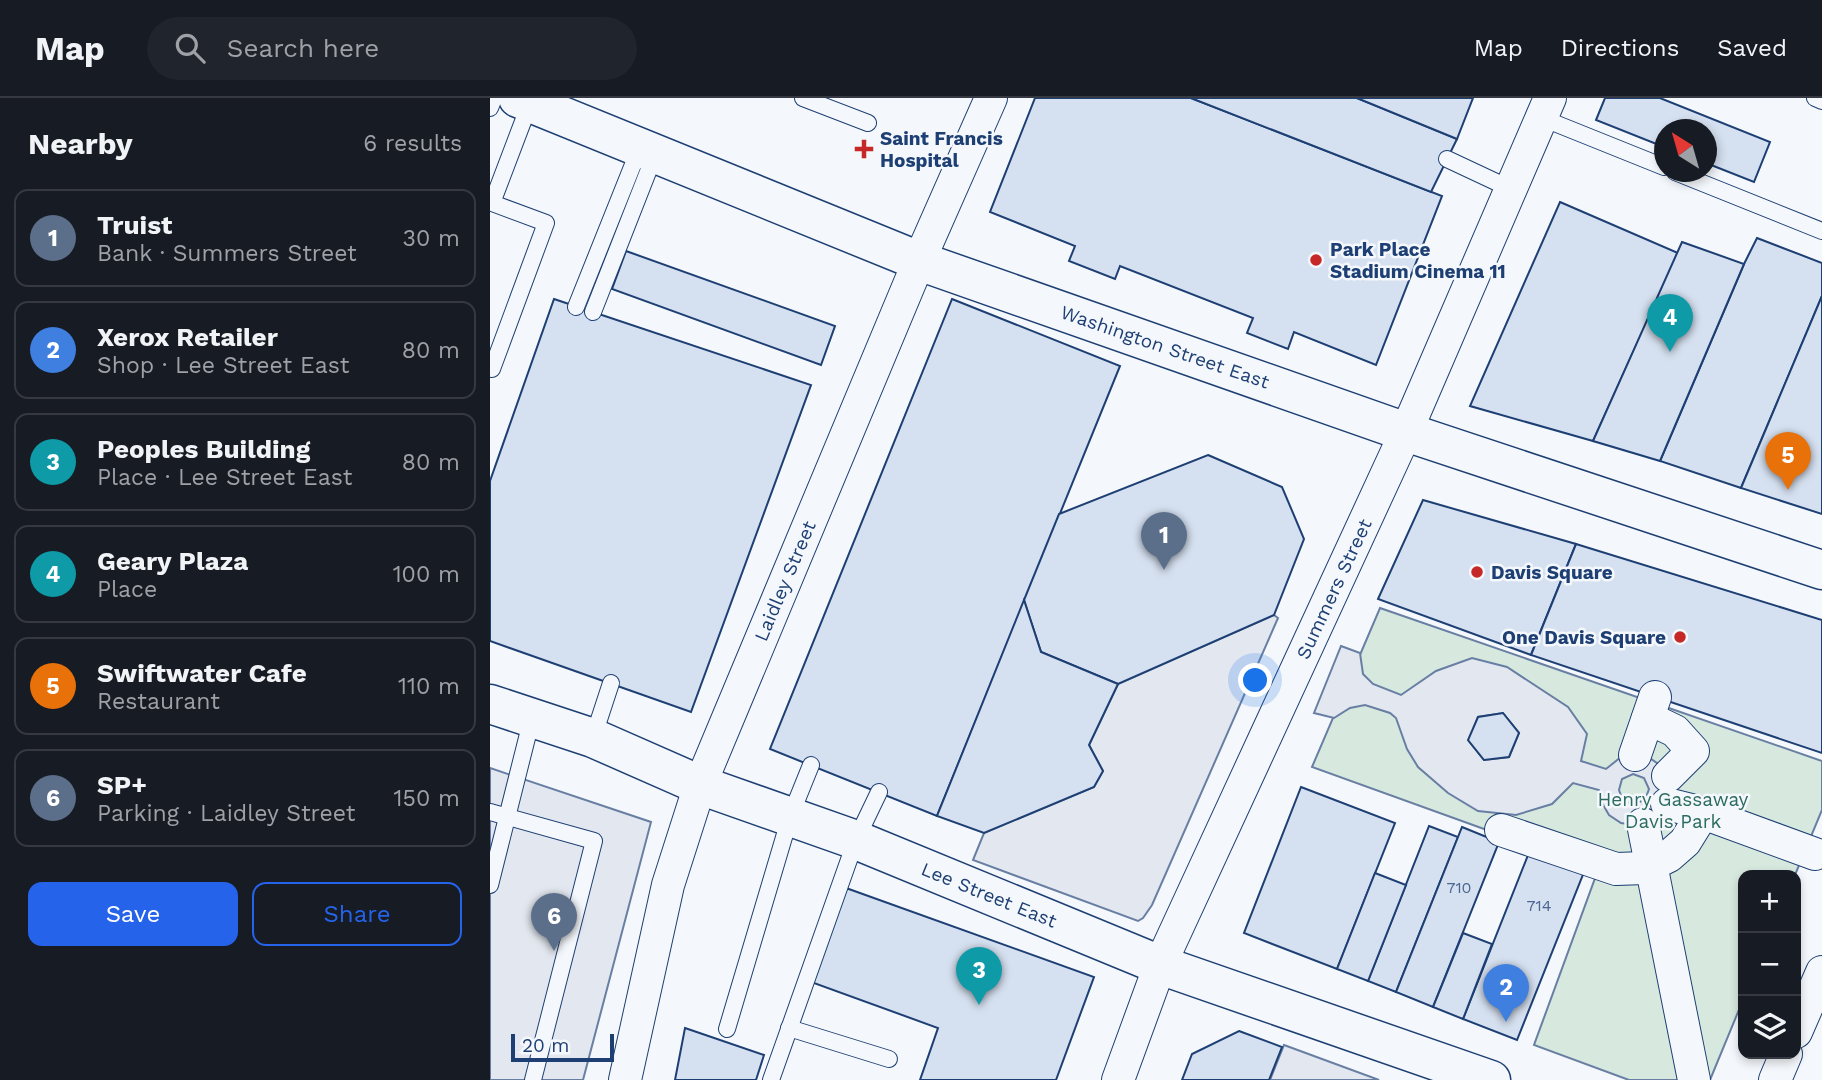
<!DOCTYPE html>
<html lang="en">
<head>
<meta charset="utf-8">
<style>
  body { margin:0; font-family:"Work Sans",sans-serif; background:#20242c; color:#f1f3f6 }
  .controls { position:absolute; right:21px; bottom:21px; display:grid; overflow:hidden; border-radius:14px; box-shadow:0 4px 10px #0003 }
  .controls button { width:63px; height:63px; display:grid; place-items:center; padding:0; border:0; border-bottom:2px solid #363941; background:#171b24; color:#f1f3f6; font:35px sans-serif }
  .compass { position:absolute; left:1164px; top:21px; width:63px; height:63px; border-radius:50%; background:#171b24; box-shadow:0 4px 10px #0003; rotate:323deg }
  .scale { position:absolute; left:21px; bottom:18px; width:103px; box-sizing:border-box; padding-left:7px; border:4px solid #1d3f73; border-top:0; font-size:19px; line-height:24px; white-space:nowrap; color:#1d3f73; -webkit-text-stroke:5px #f4f7fb; paint-order:stroke }
  .you { position:absolute; left:766px; top:583px; width:24px; height:24px; margin:-18px; border:5px solid #fff; border-radius:50%; background:#1a73e8; box-shadow:0 0 0 10px #1a73e833 }
  .badge { display:grid; place-items:center; width:46px; height:46px; border-radius:50%; background:#2563eb; color:#fff; font-size:23px; font-weight:700 }
  .pin { position:absolute; translate:-50% -58px; filter:drop-shadow(0 2px 4px #0008) }
  .pin::after { content:''; position:absolute; top:37px; width:24px; height:21px; background:inherit; clip-path:polygon(0 0,100% 0,50% 100%) }
  .list { margin:0; padding:0; list-style:none }
  h2 { display:flex; justify-content:space-between; align-items:center; height:91px; margin:0; padding:0 28px; font-size:30px }
  h2 small { font-size:23px; font-weight:400; color:#9ea1a6 }
  .list li { display:grid; grid-template-columns:46px 1fr auto; gap:21px; align-items:center; box-sizing:border-box; height:98px; margin:0 14px 14px; padding:0 14px; border:2px solid #363941; border-radius:14px }
  .list b { display:block; font-size:26px; white-space:nowrap }
  .list p { margin:0; font-size:23px; white-space:nowrap; color:#9ea1a6 }
  .list em { font-size:23px; font-style:normal; color:#9ea1a6 }
  .actions { display:flex; gap:14px; padding:21px 28px }
  .actions a { flex:1; padding:16px 0; border:2px solid #2563eb; border-radius:14px; text-align:center; font-size:24px; color:#2563eb }
  .actions .main { background:#2563eb; color:#fff }
  .icon { flex:none; width:38px; height:38px; fill:none; stroke:currentColor; stroke-width:2; stroke-linecap:round; stroke-linejoin:round }
  .map { position:relative; flex:none; width:1332px; height:982px; overflow:hidden }
  header { display:flex; align-items:center; gap:42px; box-sizing:border-box; height:98px; padding:0 35px; background:#171b24; border-bottom:2px solid #363941 }
  header strong { font-size:33px }
  nav { display:flex; gap:38px; margin-inline-start:auto; font-size:24px }
  .search { width:490px; height:63px; background:#20242c; display:flex; align-items:center; gap:18px; box-sizing:border-box; padding:0 24px; border-radius:38px; color:#9ea1a6; font-size:26px }
  main { display:flex }
  aside { flex:1; background:#171b24 }
  .map>svg:first-child { display:block }
</style>
</head>
<body>
<header>
<strong>Map</strong>
<div class="search"><svg class="icon" aria-label="search" viewBox="0 0 24 24"><circle cx="10" cy="10" r="6"/><path d="M15 15l6 6"/></svg>Search here</div>
<nav><a>Map</a><a>Directions</a><a>Saved</a></nav>
</header>
<main>
<aside>
<h2>Nearby<small>6 results</small></h2>
<ul class="list">
<li><span class="badge" style="background:#5c6f8a">1</span><div><b>Truist</b><p>Bank · Summers Street</p></div><em>30 m</em></li>
<li><span class="badge" style="background:#3f7fe0">2</span><div><b>Xerox Retailer</b><p>Shop · Lee Street East</p></div><em>80 m</em></li>
<li><span class="badge" style="background:#0f9aa8">3</span><div><b>Peoples Building</b><p>Place · Lee Street East</p></div><em>80 m</em></li>
<li><span class="badge" style="background:#0f9aa8">4</span><div><b>Geary Plaza</b><p>Place</p></div><em>100 m</em></li>
<li><span class="badge" style="background:#e8710a">5</span><div><b>Swiftwater Cafe</b><p>Restaurant</p></div><em>110 m</em></li>
<li><span class="badge" style="background:#5c6f8a">6</span><div><b>SP+</b><p>Parking · Laidley Street</p></div><em>150 m</em></li>
</ul>
<div class="actions"><a class="main">Save</a><a>Share</a></div>
</aside>
<div class="map">
<svg width="1332" height="982" viewBox="0 0 1332 982">
  <rect width="100%" height="100%" fill="#f4f7fb"/>
  <!-- green -->
  <path fill="#d7e8df" stroke="#687fa3" stroke-width="2" d="M890,510L1332,663V712L1305,777H1253V902L1220,982H1139L1044,947L1108,772L822,669Z"/>
  <!-- parking -->
  <g fill="#e3e8f0" stroke="#687fa3" stroke-width="2" fill-rule="evenodd">
    <path d="M784,517L788,520L662,807L653,820L648,823L483,762L494,735L604,689L613,673L599,647L628,586Z"/>
    <path d="M851,548L870,555L873,576L883,586L911,597L946,573L982,560L1017,569L1078,609L1097,636L1091,663L1116,671L1131,659H1158L1170,667L1178,678L1170,717L1158,724L1145,727L1131,725L1119,717L1112,705L1109,692L1083,685L1062,706L1026,717L988,713L958,695L928,669L917,651L906,620L900,615L875,607L860,610L844,620L824,615ZM1013,615L1029,635L1019,659L994,662L979,643L988,619ZM1143,676L1154,680L1159,691L1155,702L1144,706L1133,703L1129,692L1132,681Z"/>
    <path d="M0,670L161,724L93,982H0Z"/>
    <path d="M794,947L889,982H780Z"/>
  </g>
  <!-- building -->
  <g fill="#d5e0f0" stroke="#1d3f73" stroke-width="2">
    <path d="M545,0H701L952,98L886,267L804,234L798,251L757,235L763,220L630,168L625,181L579,163L585,148L500,114Z"/>
    <path d="M701,0H867L967,41L941,94Z"/>
    <path d="M867,0H983L967,41Z"/>
    <path d="M1115,0H1170L1280,44L1264,84L1216,65V32H1174V49L1106,22Z"/>
    <path d="M1070,104L1188,155L1103,343L980,308Z"/>
    <path d="M1267,140L1332,165V198L1251,390L1170,363L1254,166Z"/>
    <path d="M1192,144L1254,166L1170,363L1103,343Z"/>
    <path d="M136,153L345,228L331,267L122,191Z"/>
    <path d="M1332,198V416L1251,390Z"/>
    <path d="M64,201L321,287L201,614L0,543V383Z"/>
    <path d="M462,201L630,268L447,718L280,651Z"/>
    <path d="M718,357L792,389L814,441L784,517L628,586L551,554L534,502L569,416Z"/>
    <path d="M933,402L1086,446L1041,557L888,501Z"/>
    <path d="M1086,446L1332,522V655L1041,557Z"/>
    <path d="M534,502L551,554L628,586L599,647L613,673L604,689L494,735L447,718Z"/>
    <path d="M1013,615L1029,635L1019,659L994,662L978,642L988,619Z"/>
    <path d="M811,689L905,725L847,871L754,835Z"/>
    <path d="M939,728L968,739L906,894L878,883Z"/>
    <path d="M972,729L1009,744L943,909L906,894Z"/>
    <path d="M1042,747L1096,769L1027,942L973,921Z"/>
    <path d="M885,775L916,787L878,883L847,871Z"/>
    <path d="M356,790L604,879L566,982H430L448,930L321,884Z"/>
    <path d="M973,835L1002,846L973,921L943,909Z"/>
    <path d="M195,930L274,957L266,982H185Z"/>
    <path d="M749,933L792,949L779,982H692L702,956Z"/>
  </g>
  <g fill="none" stroke-linecap="round" stroke-linejoin="round">
    <!-- lane casing -->
    <g stroke="#1d3f73" stroke-width="18">
      <g id="lane">
        <path d="M313,0L378,25"/>
        <path d="M1325,0L1332,3"/>
        <path d="M0,10L4,0"/>
        <path d="M1052,20L1174,69"/>
        <path d="M957,61L1021,91"/>
        <path d="M1185,74L1332,133"/>
        <path d="M86,209L150,49"/>
        <path d="M103,214L165,56"/>
        <path d="M0,270L2,271L56,125L2,105L40,5"/>
        <path d="M103,640L121,585"/>
        <path d="M0,714L104,743L43,982"/>
        <path d="M0,787L42,620"/>
        <path d="M299,930L399,961"/>
        <path d="M237,931L300,719L321,667"/>
        <path d="M281,982L366,742L389,694"/>
      </g>
    </g>
    <!-- street casing -->
    <g stroke="#1d3f73" stroke-width="34">
      <g id="street">
        <path d="M1158,620L1185,633L1203,653L1178,678"/>
        <path d="M1145,657L1165,599"/>
        <path d="M1177,706L1213,715L1325,756"/>
        <path d="M1153,726L1204,982"/>
        <path d="M1011,732L1126,771L1155,770L1179,758L1195,744L1213,715"/>
        <path d="M1306,934L1332,874"/>
        <path d="M135,982L178,787L210,687L429,163L501,0"/>
        <path d="M628,982L670,867L916,334L1060,0"/>
        <path d="M1285,982L1296,956"/>
      </g>
    </g>
    <!-- primary casing -->
    <g stroke="#1d3f73" stroke-width="41">
      <g id="primary">
        <path d="M28,0L429,163L916,334L1332,472"/>
        <path d="M0,606L103,640L210,687L366,742L670,867L1001,982"/>
      </g>
    </g>
    <!-- lane -->
    <use href="#lane" stroke="#f4f7fb" stroke-width="16"/>
    <!-- street -->
    <use href="#street" stroke="#f4f7fb" stroke-width="32"/>
    <!-- primary -->
    <use href="#primary" stroke="#f4f7fb" stroke-width="38"/>
  </g>
  <!-- markers -->
  <g fill="#c62828" stroke="#f4f7fb" stroke-width="2.5">
    <path d="M370.5 40.5h7v7h7v7h-7v7h-7v-7h-7v-7h7z"/>
    <circle cx="826" cy="162" r="7"/>
    <circle cx="987" cy="474" r="7"/>
    <circle cx="1190" cy="539" r="7"/>
  </g>
  <g text-anchor="middle" dominant-baseline="central" stroke-width="5" stroke-linejoin="round" paint-order="stroke">
    <!-- number labels -->
    <g font-size="16" fill="#4b6792">
      <text x="969" y="789">710</text>
      <text x="1049" y="807">714</text>
    </g>
    <!-- poi labels -->
    <g font-size="19" font-weight="bold" fill="#1d3f73" stroke="#f4f7fb" text-anchor="start">
      <text x="390" y="40">Saint Francis<tspan x="390" dy="22">Hospital</tspan></text>
      <text x="840" y="151">Park Place<tspan x="840" dy="22">Stadium Cinema 11</tspan></text>
      <text x="1001" y="474">Davis Square</text>
      <text x="1176" y="539" text-anchor="end">One Davis Square</text>
    </g>
    <!-- street labels -->
    <g font-size="19" fill="#1d3f73" stroke="#f4f7fb">
      <text transform="translate(675 249) rotate(19)">Washington Street East</text>
      <text transform="translate(295 483) rotate(-67)">Laidley Street</text>
      <text transform="translate(844 491) rotate(-65)">Summers Street</text>
      <text transform="translate(499 797) rotate(22)">Lee Street East</text>
    </g>
    <!-- park labels -->
    <g font-size="19" fill="#2c6c60" stroke="#f4f7fb">
      <text x="1183" y="701">Henry Gassaway<tspan x="1183" dy="22">Davis Park</tspan></text>
    </g>
  </g>
</svg>
<div class="controls">
<button>+</button>
<button>−</button>
<button><svg class="icon" aria-label="layers" viewBox="0 0 24 24"><path d="M12 4l9 5-9 5-9-5zM3 14l9 5 9-5"/></svg></button>
</div>
<svg class="compass" viewBox="-18 -18 36 36"><path d="M0-13l5 13h-10z" fill="#e53935"/><path d="M0 13l5-13h-10z" fill="#9ea1a6"/></svg>
<div class="scale">20 m</div>
<div class="you"></div>
<div class="pin badge" style="left:674px;top:472px;background:#5c6f8a">1</div>
<div class="pin badge" style="left:1016px;top:924px;background:#3f7fe0">2</div>
<div class="pin badge" style="left:489px;top:907px;background:#0f9aa8">3</div>
<div class="pin badge" style="left:1180px;top:254px;background:#0f9aa8">4</div>
<div class="pin badge" style="left:1298px;top:392px;background:#e8710a">5</div>
<div class="pin badge" style="left:64px;top:853px;background:#5c6f8a">6</div>
</div>
</main>
</body>
</html>
